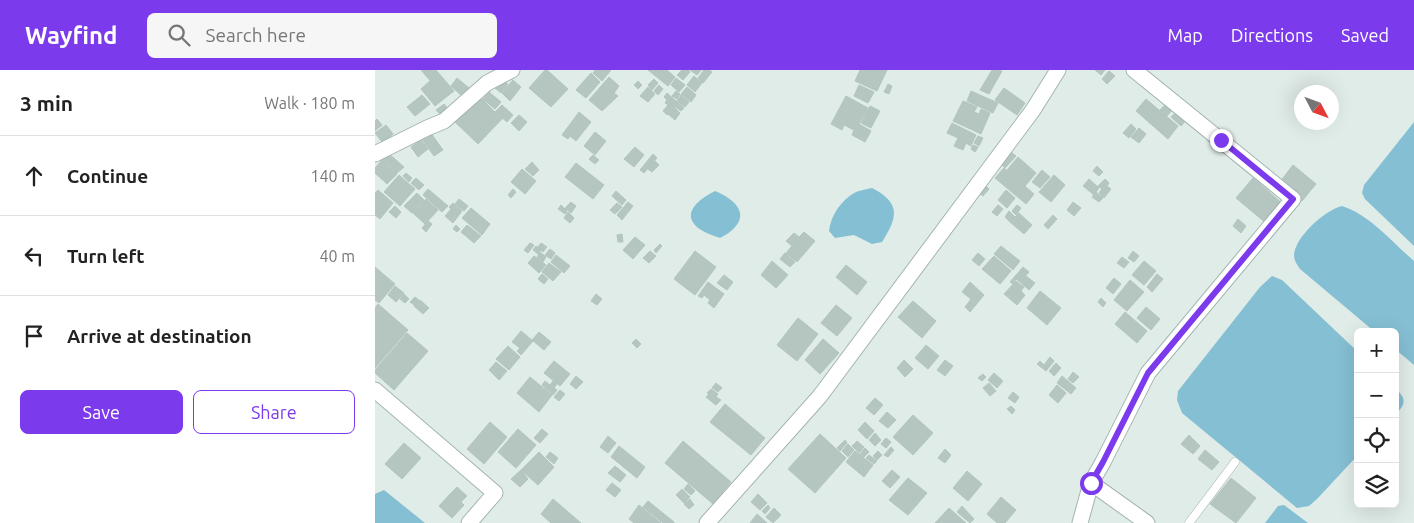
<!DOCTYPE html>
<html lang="en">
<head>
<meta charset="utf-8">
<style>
  body { margin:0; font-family:Ubuntu,sans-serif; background:#f6f6f6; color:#222 }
  .controls { position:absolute; right:15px; bottom:15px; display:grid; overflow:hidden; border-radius:8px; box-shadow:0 5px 20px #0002 }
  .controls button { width:45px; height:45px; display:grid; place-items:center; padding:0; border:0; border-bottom:1px solid #e0e0e0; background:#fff; color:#222; font:25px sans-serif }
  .compass { position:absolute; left:919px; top:15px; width:45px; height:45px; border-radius:50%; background:#fff; box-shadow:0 5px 20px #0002; rotate:131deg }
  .stop { position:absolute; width:15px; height:15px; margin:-11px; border:4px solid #7c3aed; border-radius:50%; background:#fff }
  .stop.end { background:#7c3aed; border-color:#fff; box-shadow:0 1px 5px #0008 }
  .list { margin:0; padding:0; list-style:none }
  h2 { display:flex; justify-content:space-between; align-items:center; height:65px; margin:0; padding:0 20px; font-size:21px }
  h2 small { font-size:16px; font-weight:400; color:#767676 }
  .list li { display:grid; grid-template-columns:32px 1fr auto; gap:15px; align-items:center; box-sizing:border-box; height:80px; padding:0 20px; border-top:1px solid #e0e0e0 }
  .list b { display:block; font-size:19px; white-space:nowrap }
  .list em { font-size:16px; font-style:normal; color:#767676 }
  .actions { display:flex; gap:10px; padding:15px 20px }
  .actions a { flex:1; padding:11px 0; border:1px solid #7c3aed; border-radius:8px; text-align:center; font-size:18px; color:#7c3aed }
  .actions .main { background:#7c3aed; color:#fff }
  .icon { flex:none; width:28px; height:28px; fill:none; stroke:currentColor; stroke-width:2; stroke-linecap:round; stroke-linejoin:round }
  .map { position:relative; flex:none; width:1039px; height:453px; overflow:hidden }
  header { display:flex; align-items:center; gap:30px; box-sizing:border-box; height:70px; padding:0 25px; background:#7c3aed; color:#fff }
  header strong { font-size:24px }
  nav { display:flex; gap:28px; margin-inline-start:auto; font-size:18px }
  .search { width:350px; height:45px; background:#f6f6f6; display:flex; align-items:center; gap:12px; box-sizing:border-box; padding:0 18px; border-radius:8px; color:#767676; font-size:19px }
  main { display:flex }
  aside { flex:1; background:#fff }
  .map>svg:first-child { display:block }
</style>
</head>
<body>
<header>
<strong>Wayfind</strong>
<div class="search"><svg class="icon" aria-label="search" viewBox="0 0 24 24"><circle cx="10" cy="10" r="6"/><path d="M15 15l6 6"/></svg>Search here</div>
<nav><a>Map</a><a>Directions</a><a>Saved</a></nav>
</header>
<main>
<aside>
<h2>3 min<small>Walk · 180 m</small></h2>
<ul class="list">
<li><svg class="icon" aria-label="ahead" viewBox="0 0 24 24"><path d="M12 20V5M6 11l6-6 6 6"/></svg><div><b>Continue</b></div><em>140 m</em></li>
<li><svg class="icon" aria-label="left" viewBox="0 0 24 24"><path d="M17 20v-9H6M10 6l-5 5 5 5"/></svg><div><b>Turn left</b></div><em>40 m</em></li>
<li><svg class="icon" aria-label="arrive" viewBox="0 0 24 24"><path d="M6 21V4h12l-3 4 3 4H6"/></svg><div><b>Arrive at destination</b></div></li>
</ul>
<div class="actions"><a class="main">Save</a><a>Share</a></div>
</aside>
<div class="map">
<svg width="1039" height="453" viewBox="0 0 1039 453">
  <rect width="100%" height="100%" fill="#e0ece8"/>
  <!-- water -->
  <g fill="#85bfd3">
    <path d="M1039,52V176L990,129L987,123L989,115Z"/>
    <path d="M497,118C526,133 523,147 507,172L497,174L479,165L460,168L454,161C456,145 466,130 481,122C486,120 492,119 497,118Z"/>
    <path d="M340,121C369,133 376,152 345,168C308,157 306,138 340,121Z"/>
    <path d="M967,136C995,145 1017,172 1039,191V295L1020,279V262H1000L925,199C922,194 919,191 919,185C920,167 950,140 967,136Z"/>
    <path d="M897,206L907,210L983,282V385L942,429L934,436L922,438L807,343L802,330L803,321L885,217Z"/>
    <path d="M1020,318C1032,329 1031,334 1020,345Z"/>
    <path d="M9,420L50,453H0V424Z"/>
    <path d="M909,435L933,453H890L903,436Z"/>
  </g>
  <!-- building -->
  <g fill="#b5c6c1" stroke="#b2c5c0">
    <path d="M46,0H61L79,21L70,28Z"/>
    <path d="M170,0H172L193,19L176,37L154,18Z"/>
    <path d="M220,0H236L227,11L218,3Z"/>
    <path d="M273,0H292L300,7L293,16Z"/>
    <path d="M307,0H313L315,2L308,10L302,5Z"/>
    <path d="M315,0H326L322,5Z"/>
    <path d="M329,0H334L337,2L328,13L323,8Z"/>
    <path d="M485,0H512L502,21L480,11Z"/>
    <path d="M617,0L627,1L614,24L605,20Z"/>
    <path d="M720,0H730L726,5Z"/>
    <path d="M734,1L740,6L732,14L727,9Z"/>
    <path d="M216,3L225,12L211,28L201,20Z"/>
    <path d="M319,6L327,13L320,22L312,15Z"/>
    <path d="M234,7L244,16L239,23L243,26L227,41L214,30Z"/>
    <path d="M82,8L94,18L87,26L76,16Z"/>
    <path d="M301,8L310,15L304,22L296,15Z"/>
    <path d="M279,9L283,13L277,20L273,15Z"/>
    <path d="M127,10L133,14L126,23L120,18Z"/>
    <path d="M138,10L146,17L135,31L127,23Z"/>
    <path d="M55,11L70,28L60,36L46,19Z"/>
    <path d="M263,11L267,15L263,19L259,15Z"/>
    <path d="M513,14L517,16L514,24L509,22Z"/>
    <path d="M284,15L288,19L283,25L279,21Z"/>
    <path d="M484,15L499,22L493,33L479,26Z"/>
    <path d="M273,17L280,24L273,32L265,26Z"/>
    <path d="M312,17L321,25L316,32L306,24Z"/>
    <path d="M629,18L650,33L642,45L620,30Z"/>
    <path d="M301,21L305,24L302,29L297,26Z"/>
    <path d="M596,21L623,33L618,43L592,31Z"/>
    <path d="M114,22L126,32L120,39L108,29Z"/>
    <path d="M292,23L309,38L306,41L299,36L292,45L288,41L293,35L290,33L292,30L289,27Z"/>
    <path d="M47,25L55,34L40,46L32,37Z"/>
    <path d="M306,25L314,32L310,37L302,31Z"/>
    <path d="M104,26L127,49L103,74L79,51Z"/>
    <path d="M471,26L493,38L484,54L496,61L490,72L477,65L479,60L469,55L467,60L456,54Z"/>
    <path d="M771,29L803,56L793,69L761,41Z"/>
    <path d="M588,31L602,37L599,42L604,44L606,39L615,43L606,64L578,51Z"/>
    <path d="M69,34L74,40L67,46L61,40Z"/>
    <path d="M791,34L798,39L792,46L785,40Z"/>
    <path d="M127,35L138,45L132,52L120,42Z"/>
    <path d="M495,36L505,41L496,58L486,53Z"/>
    <path d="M299,37L305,43L300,50L293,44Z"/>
    <path d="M204,42L216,52L201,71L195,66L193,69L187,65Z"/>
    <path d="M801,42L811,50L806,56L796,47Z"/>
    <path d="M144,45L152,52L144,61L136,53Z"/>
    <path d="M2,49L7,55L0,61V51Z"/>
    <path d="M577,53L601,65L596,76L591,73L588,80L579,76L583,68L572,63Z"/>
    <path d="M756,54L761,59L754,68L748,63Z"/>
    <path d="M11,55L18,64L8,73L0,63Z"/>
    <path d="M764,58L771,64L764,73L756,67Z"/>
    <path d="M53,59L68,80L59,86L44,65Z"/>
    <path d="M220,62L231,71L220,85L209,76Z"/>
    <path d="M603,66L608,68L604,76L599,73Z"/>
    <path d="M46,70L53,79L43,87L36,77Z"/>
    <path d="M598,75L603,77L600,82L596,79Z"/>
    <path d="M260,77L269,85L259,97L249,89Z"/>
    <path d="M636,82L641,86L630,98L626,94Z"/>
    <path d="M13,83L29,97L22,103L7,89Z"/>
    <path d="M278,84L282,88L269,103L265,100Z"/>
    <path d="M218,85L224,90L220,94L214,89Z"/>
    <path d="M643,87L661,103L650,116L632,100Z"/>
    <path d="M7,90L22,104L12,114L0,103V98Z"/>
    <path d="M280,91L284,95L277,102L273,99Z"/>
    <path d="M157,92L164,100L158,106L150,99Z"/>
    <path d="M201,93L229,115L218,129L190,107Z"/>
    <path d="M918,95L941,114L927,131L905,112Z"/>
    <path d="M722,96L728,102L724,106L718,101Z"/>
    <path d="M629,98L659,124L651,134L620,108Z"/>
    <path d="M147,99L161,111L150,124L136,112Z"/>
    <path d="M667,100L675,107L665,118L657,112Z"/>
    <path d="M31,103L37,108L34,112L28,106Z"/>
    <path d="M24,105L40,119L25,136L9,122Z"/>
    <path d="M679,105L690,115L676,132L664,122Z"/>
    <path d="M41,108L49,115L44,120L36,113Z"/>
    <path d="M878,108L909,135L892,154L861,128Z"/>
    <path d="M714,109L724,118L719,125L708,116Z"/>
    <path d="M730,109L734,113L732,116L736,119L729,128L724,123L727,119L723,116Z"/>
    <path d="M609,114L614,119L608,126L603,122Z"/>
    <path d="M53,119L73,136L67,142L48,125Z"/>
    <path d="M138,119L141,122L136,128L133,125Z"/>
    <path d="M3,120L18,133L5,149L0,145V123Z"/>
    <path d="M631,120L640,128L632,138L623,130Z"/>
    <path d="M241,121L251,130L247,135L237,126Z"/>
    <path d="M721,122L728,128L724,132L717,127Z"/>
    <path d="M42,123L49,130L37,143L29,136Z"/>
    <path d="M51,129L63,140L50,154L38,143Z"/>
    <path d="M84,129L93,136L89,141L80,134Z"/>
    <path d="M196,132L201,136L196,143L190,138Z"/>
    <path d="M253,132L258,136L247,150L242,145Z"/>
    <path d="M698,132L706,138L699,146L692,140Z"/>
    <path d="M78,133L87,141L78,153L70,146L76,139L74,137Z"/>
    <path d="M242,133L247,137L240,144L235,140Z"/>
    <path d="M186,135L192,141L190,144L183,139Z"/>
    <path d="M623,135L628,139L622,146L617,142Z"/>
    <path d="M642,135L646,138L641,145L637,141Z"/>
    <path d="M20,136L26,142L21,148L14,142Z"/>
    <path d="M96,138L115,154L107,165L87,148Z"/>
    <path d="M634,141L640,147L635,152L630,147Z"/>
    <path d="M193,142L199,148L195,153L189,148Z"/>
    <path d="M644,143L657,155L649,164L635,152Z"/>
    <path d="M678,145L682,149L673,159L669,155Z"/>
    <path d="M863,149L871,156L866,163L858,156Z"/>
    <path d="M53,151L57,154L51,162L47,158Z"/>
    <path d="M81,155L85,159L82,162L78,159Z"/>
    <path d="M92,155L106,166L99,173L86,162Z"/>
    <path d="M429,162L440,171L422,192L411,183L417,176L411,171L419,163L424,167Z"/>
    <path d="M247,164L248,172H243L242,165Z"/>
    <path d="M260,167L270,175L258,189L248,180Z"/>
    <path d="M155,173L159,175L153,183L149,180Z"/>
    <path d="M166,173L172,177L168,182L163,177Z"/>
    <path d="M285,174L287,176L281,183L279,180Z"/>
    <path d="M161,176L166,180L163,184L158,180Z"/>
    <path d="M626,176L645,191L638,200L619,184Z"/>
    <path d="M175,179L180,183L176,189L170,185Z"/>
    <path d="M275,181L281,186L274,193L268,188Z"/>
    <path d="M320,181L341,197L320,225L299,209Z"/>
    <path d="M758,181L764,186L759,192L753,188Z"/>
    <path d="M165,182L171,187L168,192L162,187Z"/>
    <path d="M410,183L420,192L415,197L405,189Z"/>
    <path d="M603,183L610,189L604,196L597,190Z"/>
    <path d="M181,185L195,196L189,203L176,192Z"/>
    <path d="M159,186L171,195L164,203L153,193Z"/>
    <path d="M619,186L636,201L625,214L607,199Z"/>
    <path d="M747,187L754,192L749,198L742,193Z"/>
    <path d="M397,191L413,205L401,218L386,205Z"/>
    <path d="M769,191L781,201L769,215L757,205Z"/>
    <path d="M174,193L186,202L178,211L167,202Z"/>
    <path d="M471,195L492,212L482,225L461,207Z"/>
    <path d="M0,197L20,214L4,233L0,230Z"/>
    <path d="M648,197L654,202L645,212L641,209L638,214L635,212Z"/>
    <path d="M167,204L173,209L169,214L163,209Z"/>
    <path d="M782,204L788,209L777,222L772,217Z"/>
    <path d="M349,205L358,212L352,220L342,213Z"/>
    <path d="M651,206L660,213L654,220L645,212Z"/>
    <path d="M739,208L746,214L738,224L731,218Z"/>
    <path d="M755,210L769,222L752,241L739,230Z"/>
    <path d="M641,211L649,217L646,221L650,225L642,235L629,224Z"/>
    <path d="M333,212L349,224L339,238L333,233L335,230L329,225L327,228L323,226Z"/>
    <path d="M595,212L609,225L595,242L590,237L596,229L587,222Z"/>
    <path d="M20,216L29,223L21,232L13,225Z"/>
    <path d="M665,221L686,238L672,255L652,238Z"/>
    <path d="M29,224L34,229L30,233L25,229Z"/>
    <path d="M221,224L227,229L222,235L216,231Z"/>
    <path d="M40,227L44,230L39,235L35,232Z"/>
    <path d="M726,228L731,233L728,237L723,232Z"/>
    <path d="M45,230L54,238L48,244L39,236Z"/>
    <path d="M538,231L561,251L547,268L523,247Z"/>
    <path d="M3,234L33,260L0,298V238Z"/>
    <path d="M461,235L477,248L462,266L446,253Z"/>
    <path d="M771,237L785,249L776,260L762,248Z"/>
    <path d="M750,242L772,261L762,273L740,254Z"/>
    <path d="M423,248L443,264L422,291L402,275Z"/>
    <path d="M146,261L158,271L146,285L142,281L145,278L137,272Z"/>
    <path d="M164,262L176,272L169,280L157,270Z"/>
    <path d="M32,263L53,281L19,320L0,303V300Z"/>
    <path d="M261,269L266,274L262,278L257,273Z"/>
    <path d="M448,269L464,283L445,304L430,290Z"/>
    <path d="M551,275L564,286L553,299L540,288Z"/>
    <path d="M133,276L145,287L134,300L121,289Z"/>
    <path d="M675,287L679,291L671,301L662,294L665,291L669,295Z"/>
    <path d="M529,290L538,299L530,307L522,298Z"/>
    <path d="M570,290L578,296L570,306L562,300Z"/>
    <path d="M179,291L195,304L185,316L169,303Z"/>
    <path d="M121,292L132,301L124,310L114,300Z"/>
    <path d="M681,293L686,298L679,306L674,301Z"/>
    <path d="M698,302L704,307L698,313L693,309Z"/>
    <path d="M619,303L628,311L622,318L613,310Z"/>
    <path d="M608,304L611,307L607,311L603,308Z"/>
    <path d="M201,306L208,312L201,319L195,314Z"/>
    <path d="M687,306L701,318L696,324L682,313Z"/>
    <path d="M155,307L177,325L164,342L142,323Z"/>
    <path d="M170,311L175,315L178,311L182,314L179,318L182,320L178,325L167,315Z"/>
    <path d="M341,313L347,318L343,322L337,318Z"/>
    <path d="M614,313L621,321L615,326L608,318Z"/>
    <path d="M682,315L691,323L683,333L674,325Z"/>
    <path d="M336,319L343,324L337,332L331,327L334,324L332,323Z"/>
    <path d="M185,320L190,324L184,331L179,327Z"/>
    <path d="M638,322L644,327L640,333L633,328Z"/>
    <path d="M341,327L346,330L341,335L337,332Z"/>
    <path d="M500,328L508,335L499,345L491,338Z"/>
    <path d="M350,334L390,368L376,385L335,352Z"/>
    <path d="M636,336L640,340L637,344L632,339Z"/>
    <path d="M512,342L521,350L513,358L504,351Z"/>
    <path d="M538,345L558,363L538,385L518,367Z"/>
    <path d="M115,352L132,367L109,394L92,379Z"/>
    <path d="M490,352L499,361L492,369L483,360Z"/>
    <path d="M143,359L161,375L141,398L123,382Z"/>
    <path d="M167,359L173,364L165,373L159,368Z"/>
    <path d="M500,363L506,370L500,376L494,370Z"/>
    <path d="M445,364L471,388L440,423L413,399Z"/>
    <path d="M814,365L825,376L818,384L806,374Z"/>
    <path d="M233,366L241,373L233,383L225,377Z"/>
    <path d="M511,368L516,372L511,378L506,374Z"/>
    <path d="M470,370L472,373L465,381L462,378Z"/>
    <path d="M308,371L356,412L338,434L290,393Z"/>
    <path d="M482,371L489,377L484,383L477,376Z"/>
    <path d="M29,373L46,388L27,409L10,394Z"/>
    <path d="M473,374L479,380L473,387L467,381Z"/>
    <path d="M244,376L270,397L262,408L236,387Z"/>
    <path d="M516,377L519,380L513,387L509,385Z"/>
    <path d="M490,378L494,382L489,387L485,384Z"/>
    <path d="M570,379L576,385L570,393L563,388Z"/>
    <path d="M830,380L844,392L837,400L823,389Z"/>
    <path d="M480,381L498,395L489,407L471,392Z"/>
    <path d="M503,381L507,385L502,390L498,386Z"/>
    <path d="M164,382L179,397L163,415L146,400Z"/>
    <path d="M175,382L183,388L179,394L171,387Z"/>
    <path d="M494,385L502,391L499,394L491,388Z"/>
    <path d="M240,396L251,405L245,412L233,403Z"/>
    <path d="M146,400L153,409L145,417L136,409Z"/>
    <path d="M517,400L525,407L515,418L507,411Z"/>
    <path d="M592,401L607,414L593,431L578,418Z"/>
    <path d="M533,408L552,423L533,445L514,430Z"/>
    <path d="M856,408L881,428L861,453L835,434Z"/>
    <path d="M237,413L246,420L240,427L231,420Z"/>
    <path d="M313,414L320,421L316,425L309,419Z"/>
    <path d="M82,417L92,426L86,432L76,423Z"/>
    <path d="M307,419L315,427L309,433L301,425Z"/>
    <path d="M76,423L89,435L77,448L64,436Z"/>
    <path d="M383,424L392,433L385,440L376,432Z"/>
    <path d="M626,427L641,440L630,453H622L612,444Z"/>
    <path d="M178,429L206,453H176L166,444Z"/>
    <path d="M315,429L319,435L314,439L309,434Z"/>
    <path d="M273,431L299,452V453H288L268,437Z"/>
    <path d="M264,435L286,453H259L254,449Z"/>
    <path d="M393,435L395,438L390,444L387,441Z"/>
    <path d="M587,436L599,449L595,453L582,442Z"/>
    <path d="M399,438L406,445L398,453L391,447Z"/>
    <path d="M574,438L591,453H560Z"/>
    <path d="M382,444L392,453H375Z"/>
  </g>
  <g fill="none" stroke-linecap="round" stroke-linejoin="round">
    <!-- service casing -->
    <g stroke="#a3b4b0" stroke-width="9">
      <path id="service" d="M814,453L860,392"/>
    </g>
    <!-- minor casing -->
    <g stroke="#a3b4b0" stroke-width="17">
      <g id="minor">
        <path d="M0,84L52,58L69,51L112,13L137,0"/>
        <path d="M0,320L120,423L94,453"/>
        <path d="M716,413L772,453"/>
        <path d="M332,453L445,326L658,40L683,0"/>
        <path d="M705,453L716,413L728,392L773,303L918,129L759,0"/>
      </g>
    </g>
    <!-- service -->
    <use href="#service" stroke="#fff" stroke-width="8"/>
    <!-- minor -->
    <use href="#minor" stroke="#fff" stroke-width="15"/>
  </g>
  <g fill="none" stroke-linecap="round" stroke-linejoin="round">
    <!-- route -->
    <path stroke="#7c3aed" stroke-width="6" d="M716,413L728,392L773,303L918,129L846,70"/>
  </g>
</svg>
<div class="controls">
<button>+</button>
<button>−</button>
<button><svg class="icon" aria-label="locate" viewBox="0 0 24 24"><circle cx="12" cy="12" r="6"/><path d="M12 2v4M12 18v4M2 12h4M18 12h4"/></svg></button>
<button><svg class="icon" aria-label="layers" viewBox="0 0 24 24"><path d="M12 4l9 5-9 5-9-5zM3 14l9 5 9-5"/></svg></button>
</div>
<svg class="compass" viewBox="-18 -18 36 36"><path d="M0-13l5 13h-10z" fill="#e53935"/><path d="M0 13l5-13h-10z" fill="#767676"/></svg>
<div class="stop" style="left:716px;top:413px"></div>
<div class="stop end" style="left:846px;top:70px"></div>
</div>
</main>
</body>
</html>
